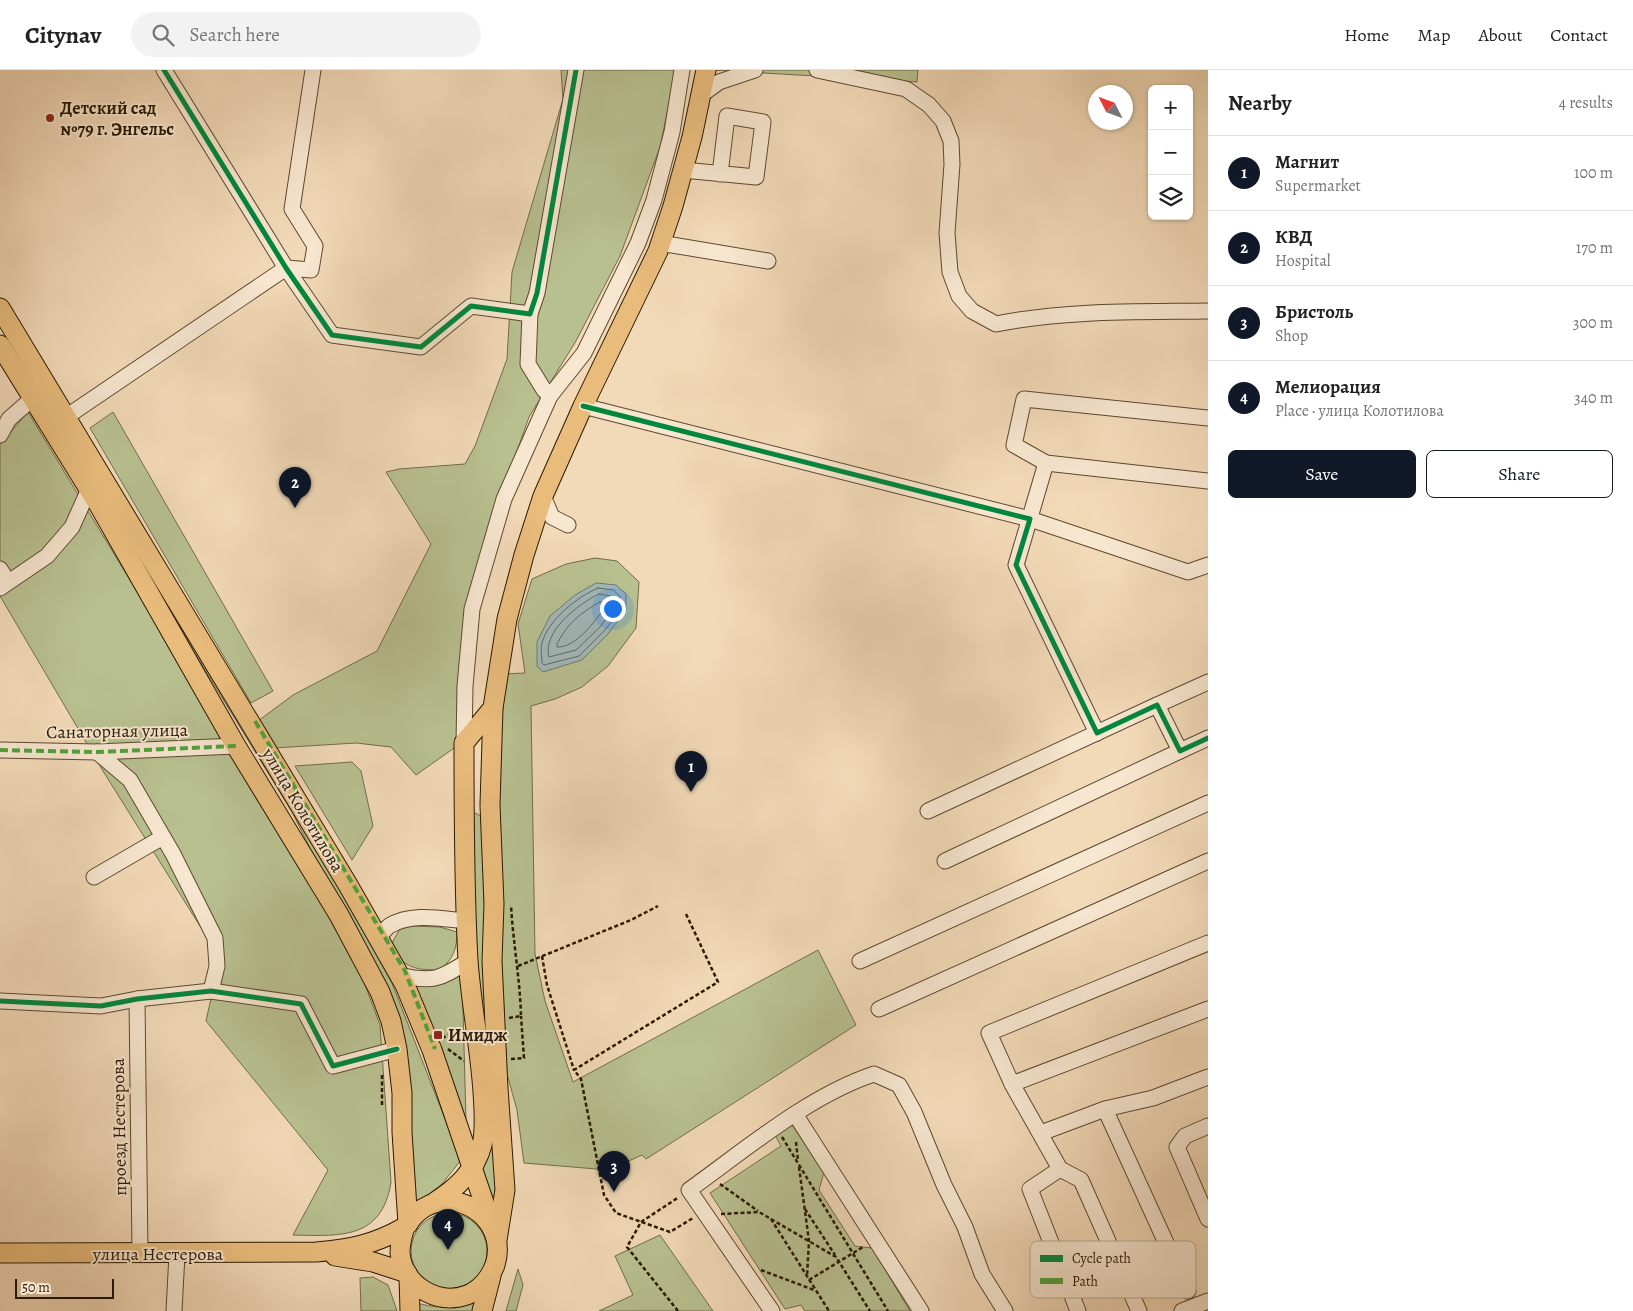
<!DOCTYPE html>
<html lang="en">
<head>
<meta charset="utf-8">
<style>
  body { margin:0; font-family:Alegreya,serif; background:#f2f2f2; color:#222 }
  .controls { position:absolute; right:15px; top:15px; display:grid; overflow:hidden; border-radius:8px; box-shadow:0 1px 4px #0004 }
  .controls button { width:45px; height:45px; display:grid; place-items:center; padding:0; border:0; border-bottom:1px solid #e0e0e0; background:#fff; color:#222; font:25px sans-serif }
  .compass { position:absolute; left:1088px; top:15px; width:45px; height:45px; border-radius:50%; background:#fff; box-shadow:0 1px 4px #0004; rotate:312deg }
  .scale { position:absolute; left:15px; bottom:12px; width:99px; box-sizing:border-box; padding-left:5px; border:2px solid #2b1901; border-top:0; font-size:14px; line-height:18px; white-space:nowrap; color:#2b1901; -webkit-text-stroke:4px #f7e6d0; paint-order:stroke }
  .you { position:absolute; left:612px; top:538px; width:18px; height:18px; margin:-12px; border:4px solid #fff; border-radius:50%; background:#1a73e8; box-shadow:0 0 0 8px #1a73e833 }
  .badge { display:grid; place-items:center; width:32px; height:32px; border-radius:50%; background:#111827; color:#fff; font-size:16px; font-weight:700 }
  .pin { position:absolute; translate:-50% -41px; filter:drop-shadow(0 1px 2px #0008) }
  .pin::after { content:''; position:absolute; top:26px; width:18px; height:15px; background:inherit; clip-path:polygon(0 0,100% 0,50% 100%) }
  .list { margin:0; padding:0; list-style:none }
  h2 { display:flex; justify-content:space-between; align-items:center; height:65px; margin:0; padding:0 20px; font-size:21px }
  h2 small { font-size:16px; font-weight:400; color:#767676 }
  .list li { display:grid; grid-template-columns:32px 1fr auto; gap:15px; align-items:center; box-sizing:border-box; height:75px; padding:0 20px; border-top:1px solid #e0e0e0 }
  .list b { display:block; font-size:19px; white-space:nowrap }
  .list p { margin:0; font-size:16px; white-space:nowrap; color:#767676 }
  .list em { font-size:16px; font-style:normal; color:#767676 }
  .actions { display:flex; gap:10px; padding:15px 20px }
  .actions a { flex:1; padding:11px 0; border:1px solid #111827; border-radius:8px; text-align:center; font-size:18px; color:#111827 }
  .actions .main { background:#111827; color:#fff }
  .icon { flex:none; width:28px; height:28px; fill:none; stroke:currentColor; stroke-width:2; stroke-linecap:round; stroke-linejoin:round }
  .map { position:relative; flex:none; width:1208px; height:1241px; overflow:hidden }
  header { display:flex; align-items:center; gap:30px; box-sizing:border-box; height:70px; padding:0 25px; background:#fff; border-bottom:1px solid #e0e0e0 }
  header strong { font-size:24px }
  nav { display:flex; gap:28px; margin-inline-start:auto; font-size:18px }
  .search { width:350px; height:45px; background:#f2f2f2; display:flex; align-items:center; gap:12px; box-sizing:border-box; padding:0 18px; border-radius:28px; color:#767676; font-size:19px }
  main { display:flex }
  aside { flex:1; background:#fff }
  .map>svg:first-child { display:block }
</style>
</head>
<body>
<header>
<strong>Citynav</strong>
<div class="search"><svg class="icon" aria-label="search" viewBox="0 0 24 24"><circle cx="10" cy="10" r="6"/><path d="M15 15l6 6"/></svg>Search here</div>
<nav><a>Home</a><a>Map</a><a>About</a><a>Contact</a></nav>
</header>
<main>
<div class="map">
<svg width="1208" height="1241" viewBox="0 0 1208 1241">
  <rect width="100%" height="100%" fill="#f2d9b7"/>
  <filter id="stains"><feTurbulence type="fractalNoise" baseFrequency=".004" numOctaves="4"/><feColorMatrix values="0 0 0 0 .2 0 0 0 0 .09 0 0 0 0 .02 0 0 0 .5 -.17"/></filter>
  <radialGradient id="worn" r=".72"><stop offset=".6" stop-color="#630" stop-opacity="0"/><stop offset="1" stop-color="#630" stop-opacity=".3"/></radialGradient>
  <!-- green -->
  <g fill="#b8c090" stroke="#726c48">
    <path d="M561,0H676L660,77L620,186L576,271L529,347L487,466L457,676L416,705L391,677L356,673L274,678L258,651L293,625L377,581L431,474L386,402L399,399L465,394L475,376L507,289L512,202L563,29Z"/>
    <path d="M713,0H918L917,12Z"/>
    <path d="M28,342L224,665L307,807L364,912L380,955L391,1112C382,1170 340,1166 293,1165L328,1100L206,951L220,888L103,701L0,526V374Z"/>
    <path d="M113,342L273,621L251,633L90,358Z"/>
    <path d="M72,365L315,768L351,839L392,913L461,1090L442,1114L409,1139L403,977L342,842L292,742L64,370Z"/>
    <path d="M595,488L617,491L639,512L636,558L608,596L582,617L555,629L531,636L535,884L545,931L573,1012L818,880L856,955L646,1089L642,1085L609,1100L524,1093L517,1040L507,1004L498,816V710L504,604L525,603L518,554L532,509L566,494Z"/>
    <path d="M352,692L361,701L373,756L352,790L295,696Z"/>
    <path d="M473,742L481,746L496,1139L479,1091L469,750Z"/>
    <path d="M412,856L440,857L457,862C457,879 453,889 440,900C418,900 405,899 392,879L393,871L400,859Z"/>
    <path d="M462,902L466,1050L464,1056L413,914C436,919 444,915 462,902Z"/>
    <path d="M792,1055L824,1102L819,1120L855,1176L872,1178L910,1241H805L801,1235L785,1239L710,1123L781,1076L775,1065Z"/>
    <circle cx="449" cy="1181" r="38"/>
    <path d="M660,1165L713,1241H599L633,1225L615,1186Z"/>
    <path d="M518,1199L523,1215L516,1241H506Z"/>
    <path d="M373,1207L388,1215L397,1241H361L360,1208Z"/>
    <path d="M476,1229L474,1241H417L416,1233C439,1238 455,1241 476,1229Z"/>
  </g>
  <!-- water -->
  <path fill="#a0b7b9" stroke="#71786f" d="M596,513L616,515L626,524V540L608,564L582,590L543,602L537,596V572L550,546L575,525Z"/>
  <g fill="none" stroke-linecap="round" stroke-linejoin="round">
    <!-- shore -->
    <g stroke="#66685d" stroke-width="1">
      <path d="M598,518L613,520L620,526L621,540L604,561L579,586L544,595L542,593C542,587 540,578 542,573C548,550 577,527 598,518Z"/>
      <path d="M599,524L610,526L614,530L615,537L600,557L576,580L549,587C542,562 578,534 599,524Z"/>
      <path d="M600,532L605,533L606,536C596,550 576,578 557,577V574C567,554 580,543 600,532Z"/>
    </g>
    <!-- minor casing -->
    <g stroke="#5d492e" stroke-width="17">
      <g id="minor">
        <path d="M164,0L286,198L332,265L421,277L471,236L530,244"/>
        <path d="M817,0L906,19L929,35L943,51L951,71L952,94L947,163L950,202L959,226L972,241L996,254C1065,240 1138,242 1208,241"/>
        <path d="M701,25L719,12L755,0"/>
        <path d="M683,100L756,107L763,52L727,46L720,104"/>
        <path d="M660,173L768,191"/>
        <path d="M550,326L544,320L528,294L530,244L537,223L576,0"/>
        <path d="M583,336L1030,449L1188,502L1208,495"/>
        <path d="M66,347L286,198L311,200L315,176L292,139L313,0"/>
        <path d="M1208,348L1024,329L1014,375L1046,393L1208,411"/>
        <path d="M0,365L9,349L33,328"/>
        <path d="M1046,393L1016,495L1097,663"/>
        <path d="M543,426L552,447L568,455"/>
        <path d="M0,499L8,512"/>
        <path d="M0,518L47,486L72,457L89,419"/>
        <path d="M1157,635L1208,612"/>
        <path d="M464,673L465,616L472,539L504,429L550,326L584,283L638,173L654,130L672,62L682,0"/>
        <path d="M0,680L97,682L236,676"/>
        <path d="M97,682L130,710L173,784L215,868L217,896L211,921"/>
        <path d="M928,741L1157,635L1180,681L1208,668"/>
        <path d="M945,791L1180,681"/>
        <path d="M94,807L163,767"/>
        <path d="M378,868C382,864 385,859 389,856C412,842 442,849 467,851"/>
        <path d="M860,891L1208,733"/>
        <path d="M399,905C433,913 440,909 468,891"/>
        <path d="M137,929L140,1184"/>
        <path d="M0,931L101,936L137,929L211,921L301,934L333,996L397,979"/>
        <path d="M879,939L1208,791"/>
        <path d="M1012,1014L1208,939"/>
        <path d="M1105,1039L1188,1221"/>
        <path d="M795,1044L921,1241"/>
        <path d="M1208,1056L1185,1066L1177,1077L1208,1149"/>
        <path d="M1041,1063L1105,1039L1153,1028L1208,1007"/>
        <path d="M1060,1099L1030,1119L1078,1241"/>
        <path d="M174,1241L177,1184"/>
        <path d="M772,1241L689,1120C745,1080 808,1026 874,1004L899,1015L914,1042L944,1115L965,1157L982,1204L1005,1241"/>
        <path d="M1139,1241L1081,1110L1060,1099L1012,1014L989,963L1208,873"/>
        <path d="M1182,1241L1208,1231"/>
      </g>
    </g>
    <!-- major casing -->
    <g stroke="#2b1901" stroke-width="21">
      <g id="major">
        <path d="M0,238L348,815L405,915L432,980L492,1156"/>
        <path d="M0,275L100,437L236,676L339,845L380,922L391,951L397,979L402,1023V1062L408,1154"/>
        <path d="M435,1132C457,1118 475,1101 482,1075C486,1058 484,1039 483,1022C480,977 471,934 468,890C464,818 464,745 464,673L493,638"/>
        <path d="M497,1170L505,1120L498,1018L492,891L494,834L490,735L493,638L507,549L524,485L543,426L583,336L658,181L673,136L692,67L706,0"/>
        <path d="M0,1183L316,1182C350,1179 373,1175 403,1158C408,1156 409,1151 413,1147C418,1141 427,1135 435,1133C472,1123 507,1158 495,1195C490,1208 480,1220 467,1225C437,1236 403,1215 400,1183C400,1174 402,1166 405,1157"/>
        <path d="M335,1186L373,1192L407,1203"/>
        <path d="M409,1207L410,1241"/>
        <path d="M482,1241L491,1206"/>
      </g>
    </g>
    <!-- path -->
    <g stroke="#2b1901" stroke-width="2.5" stroke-dasharray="4 2.5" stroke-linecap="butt">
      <path d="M686,844L718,912L574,1000L581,1009L604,1125L616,1143L670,1162L693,1148"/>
      <path d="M542,886L547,915L574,1000"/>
      <path d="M518,896L631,850L658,836"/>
      <path d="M509,948L521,946C520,909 513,872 511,835"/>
      <path d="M442,968L460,960"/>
      <path d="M448,979L464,991"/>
      <path d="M511,989L524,988L521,946"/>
      <path d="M382,1035V1003"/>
      <path d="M782,1067L888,1241"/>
      <path d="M796,1072L798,1091"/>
      <path d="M799,1097L809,1171L807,1207"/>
      <path d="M720,1114L758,1141"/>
      <path d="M805,1139L835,1185"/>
      <path d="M721,1144L759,1142L836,1187L870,1241"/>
      <path d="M771,1149L829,1241"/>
      <path d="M761,1200L814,1220"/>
      <path d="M809,1210L863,1177"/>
      <path d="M678,1241L627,1177L641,1152L679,1127"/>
    </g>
    <!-- minor -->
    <use href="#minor" stroke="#f7e6d0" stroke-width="15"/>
    <!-- major -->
    <use href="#major" stroke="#e9bc7c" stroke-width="19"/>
    <!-- quiet -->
    <g stroke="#51a13c" stroke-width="4" stroke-dasharray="8 4" stroke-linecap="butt">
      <path d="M255,651L405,901L435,979"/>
      <path d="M0,680L97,682L236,676"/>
    </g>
    <!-- cycleway casing -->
    <g stroke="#f7e6d0" stroke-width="8">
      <g id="cycleway">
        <path d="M164,0L286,198L332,265L421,277L471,236L530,244L537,223L576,0"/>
        <path d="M583,336L1030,449L1016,495L1097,663L1157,635L1180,681L1208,668"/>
        <path d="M0,931L101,936L137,929L211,921L301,934L333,996L397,979"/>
      </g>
    </g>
    <!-- cycleway -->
    <use href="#cycleway" stroke="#00873e" stroke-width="5"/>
  </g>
  <!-- markers -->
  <g fill="#8f2418" stroke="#f7e6d0" stroke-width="2">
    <circle cx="50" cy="48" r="5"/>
    <rect x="433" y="960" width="10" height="10" rx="2.5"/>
  </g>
  <g text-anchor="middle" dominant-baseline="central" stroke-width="4" stroke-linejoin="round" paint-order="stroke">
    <!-- poi labels -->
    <g font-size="18" font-weight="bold" fill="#2b1901" stroke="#f7e6d0" text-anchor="start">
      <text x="60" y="38">Детский сад<tspan x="60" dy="21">№79 г. Энгельс</tspan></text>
      <text x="448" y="965">Имидж</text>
    </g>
    <!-- street labels -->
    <g font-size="18" fill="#2b1901" stroke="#f7e6d0">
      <text transform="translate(117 661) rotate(-1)">Санаторная улица</text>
      <text transform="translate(303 740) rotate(59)">улица Колотилова</text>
      <text transform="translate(119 1057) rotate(-91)">проезд Нестерова</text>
      <text x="158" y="1184">улица Нестерова</text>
    </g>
  </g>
  <!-- legend -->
  <rect x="1030" y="1171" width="166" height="57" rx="8" fill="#f7e6d0" stroke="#baa892" stroke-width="1"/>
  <rect x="1040" y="1185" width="23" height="7" fill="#00873e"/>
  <rect x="1040" y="1208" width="23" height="6" fill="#51a13c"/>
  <g font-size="14" fill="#2b1901">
    <text x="1072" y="1193">Cycle path</text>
    <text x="1072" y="1216">Path</text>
  </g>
  <rect width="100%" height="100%" filter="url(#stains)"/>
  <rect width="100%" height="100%" fill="url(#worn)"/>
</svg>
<div class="controls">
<button>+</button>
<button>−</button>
<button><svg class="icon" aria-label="layers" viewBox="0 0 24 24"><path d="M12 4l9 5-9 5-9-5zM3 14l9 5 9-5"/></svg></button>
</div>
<svg class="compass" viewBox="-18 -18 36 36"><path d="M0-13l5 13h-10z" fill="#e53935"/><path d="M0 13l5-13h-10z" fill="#767676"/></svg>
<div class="scale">50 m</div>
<div class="you"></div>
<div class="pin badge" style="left:691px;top:722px">1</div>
<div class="pin badge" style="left:295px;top:438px">2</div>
<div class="pin badge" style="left:614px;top:1122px">3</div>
<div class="pin badge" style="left:448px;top:1180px">4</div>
</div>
<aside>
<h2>Nearby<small>4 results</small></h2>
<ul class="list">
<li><span class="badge">1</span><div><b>Магнит</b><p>Supermarket</p></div><em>100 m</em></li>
<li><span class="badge">2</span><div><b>КВД</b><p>Hospital</p></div><em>170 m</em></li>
<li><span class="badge">3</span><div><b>Бристоль</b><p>Shop</p></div><em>300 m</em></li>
<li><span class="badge">4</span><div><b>Мелиорация</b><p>Place · улица Колотилова</p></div><em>340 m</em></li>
</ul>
<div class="actions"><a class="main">Save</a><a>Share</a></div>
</aside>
</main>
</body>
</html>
